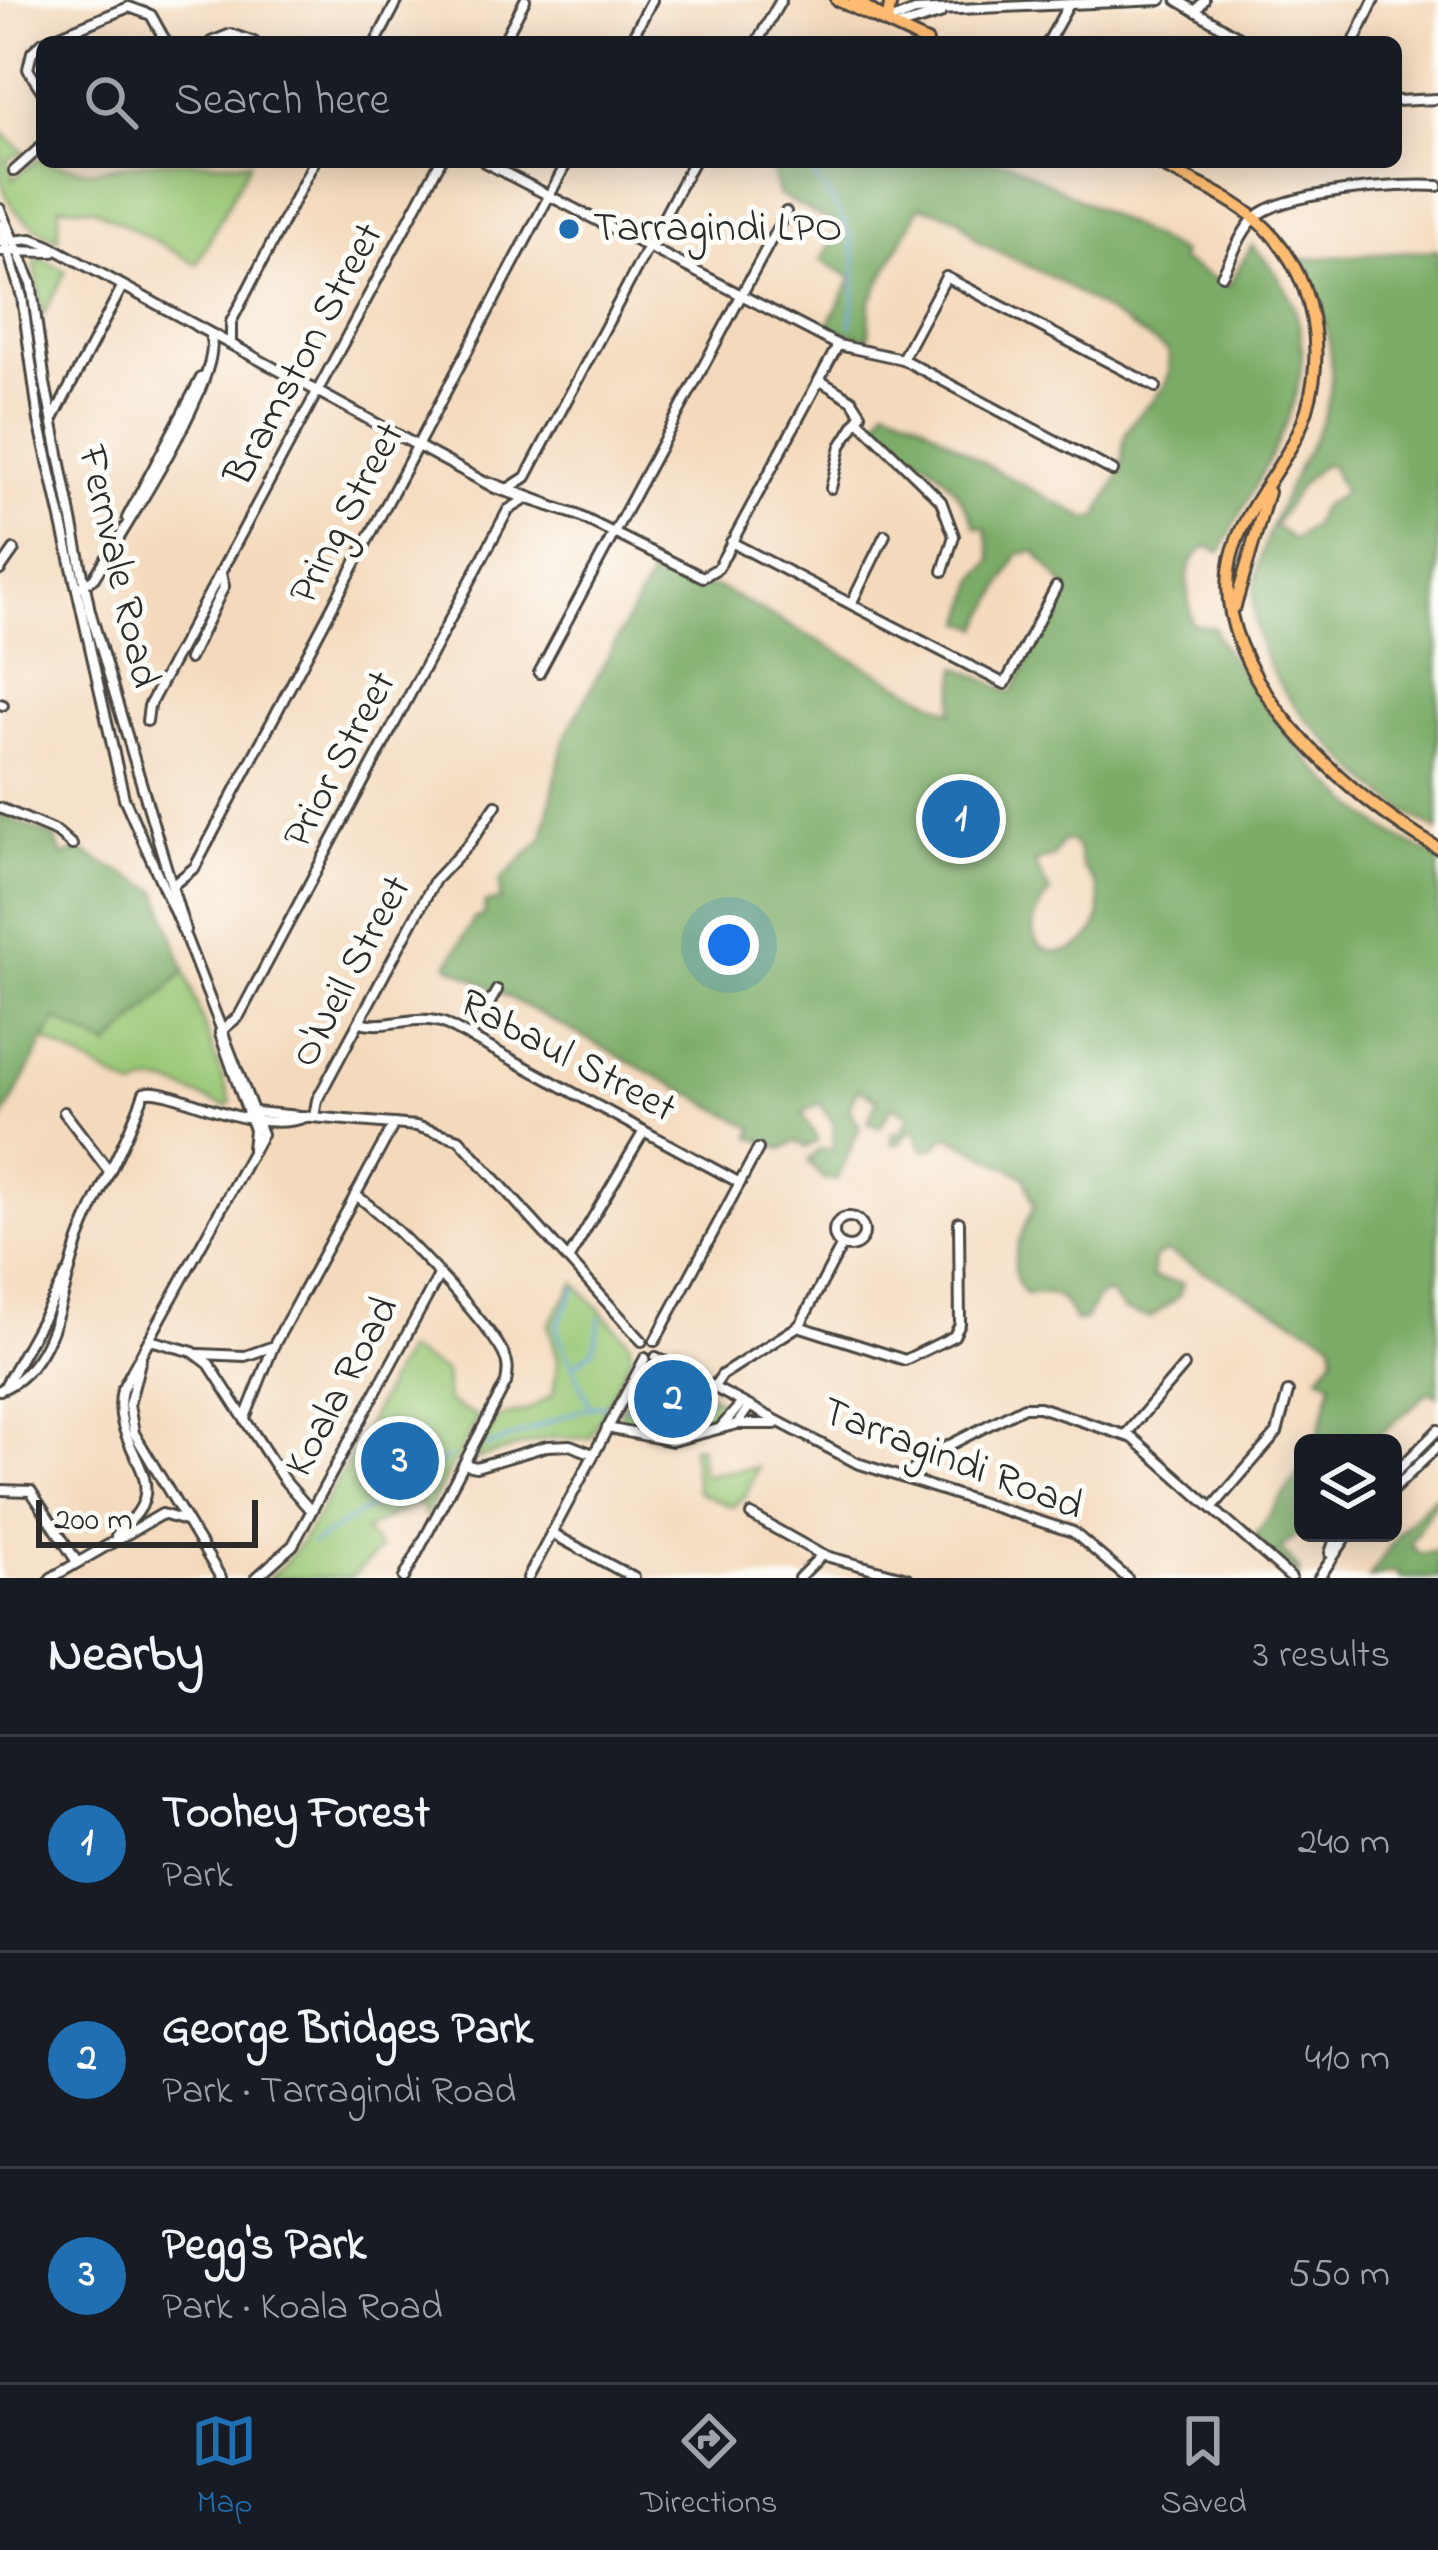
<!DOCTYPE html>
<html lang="en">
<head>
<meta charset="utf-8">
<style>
  body { margin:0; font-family:"Indie Flower",sans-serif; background:#20242c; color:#f1f3f6 }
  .controls { position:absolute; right:36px; bottom:36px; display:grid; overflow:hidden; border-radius:18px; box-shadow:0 6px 30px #0003 }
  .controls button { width:108px; height:108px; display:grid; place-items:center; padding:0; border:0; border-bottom:3px solid #363941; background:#171b24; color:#f1f3f6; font:60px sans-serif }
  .scale { position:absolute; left:36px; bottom:30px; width:222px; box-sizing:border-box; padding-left:12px; border:6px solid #2b2b2b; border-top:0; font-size:33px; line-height:42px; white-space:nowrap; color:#2b2b2b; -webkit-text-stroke:9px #fdfcf7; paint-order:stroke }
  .you { position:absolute; left:729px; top:945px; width:42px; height:42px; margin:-30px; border:9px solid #fff; border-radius:50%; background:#1a73e8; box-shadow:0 0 0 18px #1a73e833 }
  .badge { display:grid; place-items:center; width:78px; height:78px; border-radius:50%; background:#1f6fb2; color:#fff; font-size:39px; font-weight:700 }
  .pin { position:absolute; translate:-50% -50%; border:6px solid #fff; box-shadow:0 3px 12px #0006 }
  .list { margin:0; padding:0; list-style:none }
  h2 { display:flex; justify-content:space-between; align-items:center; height:156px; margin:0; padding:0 48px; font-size:51px }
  h2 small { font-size:39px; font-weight:400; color:#9ea1a6 }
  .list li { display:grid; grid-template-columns:78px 1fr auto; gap:36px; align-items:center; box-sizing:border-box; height:216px; padding:0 48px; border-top:3px solid #363941 }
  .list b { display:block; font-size:45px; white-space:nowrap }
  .list p { margin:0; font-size:39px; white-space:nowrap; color:#9ea1a6 }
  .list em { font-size:39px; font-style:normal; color:#9ea1a6 }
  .icon { flex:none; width:66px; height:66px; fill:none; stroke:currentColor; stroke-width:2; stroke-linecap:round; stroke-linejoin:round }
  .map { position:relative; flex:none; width:1438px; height:1578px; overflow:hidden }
  .search { position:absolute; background:#171b24; box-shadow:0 6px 30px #0003; left:36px; right:36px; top:36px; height:132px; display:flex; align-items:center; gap:30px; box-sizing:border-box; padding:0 42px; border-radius:18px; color:#9ea1a6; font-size:45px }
  .sheet { height:804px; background:#171b24 }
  nav { display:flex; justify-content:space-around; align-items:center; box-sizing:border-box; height:168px; border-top:3px solid #363941; background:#171b24; font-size:33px; color:#9ea1a6 }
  nav a { display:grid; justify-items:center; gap:6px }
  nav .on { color:#1f6fb2 }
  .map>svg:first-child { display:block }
</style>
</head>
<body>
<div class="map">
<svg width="1438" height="1578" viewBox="0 0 1438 1578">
  <rect width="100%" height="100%" fill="#fdfcf7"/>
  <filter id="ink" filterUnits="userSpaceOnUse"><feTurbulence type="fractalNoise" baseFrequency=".00833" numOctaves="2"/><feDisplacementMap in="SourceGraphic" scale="24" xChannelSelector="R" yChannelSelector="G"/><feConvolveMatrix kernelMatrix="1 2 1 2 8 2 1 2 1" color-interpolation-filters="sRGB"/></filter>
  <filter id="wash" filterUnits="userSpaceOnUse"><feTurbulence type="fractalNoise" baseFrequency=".004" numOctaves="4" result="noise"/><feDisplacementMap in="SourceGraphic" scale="48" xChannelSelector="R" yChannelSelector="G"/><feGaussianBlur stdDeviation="2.7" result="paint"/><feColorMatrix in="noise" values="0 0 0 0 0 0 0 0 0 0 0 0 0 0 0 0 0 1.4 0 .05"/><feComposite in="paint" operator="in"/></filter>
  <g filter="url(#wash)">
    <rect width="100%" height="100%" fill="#f4dabd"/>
    <!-- green -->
    <g fill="#9ac876" stroke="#627a50" stroke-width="3">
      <path d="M0,131L25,152L7,160L13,179L42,156V162L90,171L151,162H250L197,264L93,208L60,206L58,240C0,209 0,195 0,131Z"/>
      <path d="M38,257L66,271L43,315L35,264Z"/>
      <path d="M185,971L231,1102L227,1106C195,1100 163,1069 135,1090L42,1038L56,1019L109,1047Z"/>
      <path d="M575,1283L629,1341L632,1354L590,1438H549L473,1460L496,1418L527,1410L553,1395L558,1359L549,1325Z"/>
      <path d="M405,1350L445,1372L447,1401L478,1418L425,1517L421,1504H413L364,1531L380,1549L351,1578H268C308,1554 379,1398 405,1350Z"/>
      <path d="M650,1371H664L728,1405L726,1417L670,1433L626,1425L620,1411Z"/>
      <path d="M699,1446L702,1475L758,1467L746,1495L732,1507L697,1491L691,1447Z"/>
    </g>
    <!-- forest -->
    <g fill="#7bac67" stroke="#536c49" stroke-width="3" fill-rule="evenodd">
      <path d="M770,162H1008L1182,253L1179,260L1229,286L1252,245C1358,350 1270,446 1221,552L1206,546C1178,568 1189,592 1192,624L1215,628C1217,643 1230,655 1238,667C1286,739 1354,825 1438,857V1396L1429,1392L1370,1443H1316L1332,1382L1319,1375L1334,1356L1332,1340L1167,1252L1154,1258L1152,1278L1183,1283L1179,1296L1150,1318L1123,1310L1109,1293L1098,1297L1084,1321H1075C1064,1297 1054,1290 1026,1295C1002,1272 1021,1232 1034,1206L1025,1177L947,1135L935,1148L923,1150L916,1132L910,1130L900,1143L892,1144V1132L900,1134L910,1116L892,1106L880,1127L868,1122L877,1099L858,1088L849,1108L860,1127L837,1180L823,1179L808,1161L820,1149L833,1150L834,1124L820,1103L802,1113L818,1140L807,1148L795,1141L783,1149L751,1137L754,1128L448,965L475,918L484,916L485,903L500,900V881L543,838L564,739L654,570L694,587H717L952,712L958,667L1012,693L1067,589L1035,551L1018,554L980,628L964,622L977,578L992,560L985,527H976C967,505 945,472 923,459C899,444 896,450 875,426L886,406L917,419L993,469L1088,519L1098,517C1103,498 1118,485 1122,466C1124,454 1121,441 1128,429C1146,399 1177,393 1168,351L1055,279L979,242L957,217L920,206L870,302L869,338L826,329L852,278L821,261L839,226L778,195ZM1062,841H1070C1082,850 1077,851 1081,864C1084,872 1094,879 1097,888C1121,972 988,973 1050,892L1034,863L1053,857Z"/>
      <path d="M1438,250V831C1388,803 1359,773 1319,732C1231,642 1242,582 1294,476C1304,455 1319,432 1326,410C1341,358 1323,304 1302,259ZM1322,465H1330L1344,492L1321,508L1313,525L1293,540L1274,526L1301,484Z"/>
      <path d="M0,814L55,838L62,856L78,850L158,891L185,971L109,1047L56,1019L0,1124Z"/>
      <path d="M1303,1467V1529L1281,1549L1299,1569V1576L1254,1537Z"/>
      <path d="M1433,1497H1438L1410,1544L1419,1554L1438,1551V1578H1399L1397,1571L1369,1578L1399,1533Z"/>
    </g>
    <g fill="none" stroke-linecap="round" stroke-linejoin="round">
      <!-- stream -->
      <g stroke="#6ea5dc" stroke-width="3">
        <path d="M803,162C855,230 861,238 851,327"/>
        <path d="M576,1288L556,1328L589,1404"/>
        <path d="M576,1364L593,1350L601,1316"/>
        <path d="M626,1408L661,1414L685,1409"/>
        <path d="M486,1447C510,1440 590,1402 606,1405"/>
        <path d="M312,1544L449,1457"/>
      </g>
    </g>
  </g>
  <g filter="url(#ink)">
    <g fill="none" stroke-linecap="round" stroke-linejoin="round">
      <!-- minor casing -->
      <g stroke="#494541" stroke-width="14">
        <g id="minor">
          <path d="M1177,0L1247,42"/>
          <path d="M1197,10L1204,0"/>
          <path d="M889,21L915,11L1161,0"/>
          <path d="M896,27L940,14"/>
          <path d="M43,42L129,7L151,15L166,42"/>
          <path d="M211,42L231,34L254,42"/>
          <path d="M376,42L398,0"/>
          <path d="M503,42L525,0"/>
          <path d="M630,42L652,0"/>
          <path d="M757,42L781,0"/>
          <path d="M1048,42L1068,6"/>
          <path d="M1354,42L1374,0"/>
          <path d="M42,43L32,52L28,69L42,91"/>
          <path d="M1396,101L1438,99"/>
          <path d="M484,162L838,345L902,359L1113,471"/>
          <path d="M14,171L42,146"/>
          <path d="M0,209L31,282L45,383L90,611L185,930"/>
          <path d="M0,225L22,297L39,421L124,798L186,938L262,1134L122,1389C111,1438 154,1466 144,1499C140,1516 125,1523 116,1537"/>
          <path d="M0,242L32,239L50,246L495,488L577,515L703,577L718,568L838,345"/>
          <path d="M0,251L53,252"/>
          <path d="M1222,275C1232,258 1241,231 1255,218C1281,192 1401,183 1438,186"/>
          <path d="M196,326L251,355"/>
          <path d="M231,342V322L314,162"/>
          <path d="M902,359L946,277L1156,387"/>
          <path d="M819,380L852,400L861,414L841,446L831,488"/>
          <path d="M53,419L122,287"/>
          <path d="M860,422L941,501L954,536L943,571"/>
          <path d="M489,482L548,504"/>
          <path d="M509,488L526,477L693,162"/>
          <path d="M127,518L201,378"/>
          <path d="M731,542L1005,684L1056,587"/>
          <path d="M0,570L14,550"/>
          <path d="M82,586L94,578C119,537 222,380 211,339"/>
          <path d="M851,604L885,535"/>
          <path d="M189,659L224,586L221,574"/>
          <path d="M539,673L786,212"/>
          <path d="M0,704L3,705"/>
          <path d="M147,721L149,706L440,162"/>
          <path d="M0,808L57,832L72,845"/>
          <path d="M173,885L195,867L567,162"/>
          <path d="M359,1022C389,1030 417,1012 446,1024L740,1183"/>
          <path d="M220,1032L239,1016L508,510L523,501"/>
          <path d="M220,1034L254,1130L252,1149"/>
          <path d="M470,1037L497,990"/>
          <path d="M64,1112L109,1171"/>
          <path d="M254,1112L416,1126L459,1139L642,1341"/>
          <path d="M314,1117L317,1100L435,880L470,843L496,805"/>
          <path d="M355,1195C383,1211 491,1325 504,1355C509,1364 508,1373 506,1383L404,1578"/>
          <circle cx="849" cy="1232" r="15"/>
          <path d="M569,1258L644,1131"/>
          <path d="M798,1326L905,1360L954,1336L960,1324L959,1222"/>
          <path d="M150,1340L193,1352L209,1364L284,1480L311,1511"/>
          <path d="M655,1341L758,1149"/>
          <path d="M199,1354L245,1356L271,1347"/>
          <path d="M656,1357L857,1463L1073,1532L1127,1578"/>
          <path d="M141,1358L129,1405L134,1433L221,1578"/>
          <path d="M5,1386L69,1271"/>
          <path d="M713,1388L722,1375L800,1325L842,1245"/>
          <path d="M0,1390C60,1366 61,1280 83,1230C102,1183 127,1142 144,1093C167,1083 250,1138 306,1117"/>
          <path d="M245,1418L273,1347L394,1124"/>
          <path d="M737,1424H775"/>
          <path d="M721,1427L742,1403"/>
          <path d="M607,1428L672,1441L737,1424L749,1407"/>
          <path d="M1126,1434L1184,1366"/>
          <path d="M464,1464L476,1467L547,1446L570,1445L593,1454"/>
          <path d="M1393,1475L1438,1430"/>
          <path d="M905,1478L928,1456L1024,1407H1039L1133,1438L1291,1578"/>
          <path d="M0,1490L31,1491L77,1562"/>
          <path d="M1393,1490L1438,1446"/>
          <path d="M1212,1508L1277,1433L1288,1392"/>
          <path d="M751,1515L822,1555L907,1578"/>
          <path d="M551,1533L634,1578"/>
          <path d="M1330,1553L1337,1533"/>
          <path d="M51,1578L162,1514L185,1521"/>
          <path d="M256,1578L293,1545L438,1277"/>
          <path d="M528,1578L645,1358"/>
          <path d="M799,1578L822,1555"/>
          <path d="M1319,1578L1349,1533"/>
        </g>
      </g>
      <!-- major casing -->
      <g stroke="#494541" stroke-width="16">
        <g id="major">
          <path d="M837,0L927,42"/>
          <path d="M855,0L884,19"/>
          <path d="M887,22L891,0"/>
          <path d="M1154,162C1186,178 1222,193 1251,215C1318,268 1333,364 1295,439C1274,479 1241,515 1231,559C1206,673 1350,799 1438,848"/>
          <path d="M1235,606L1268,492"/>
        </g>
      </g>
      <!-- minor -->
      <use href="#minor" stroke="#fff" stroke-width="8"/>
      <!-- major -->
      <use href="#major" stroke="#febb71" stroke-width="10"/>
    </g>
  </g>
  <!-- markers -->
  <circle fill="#1f6fb2" stroke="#fdfcf7" stroke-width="4.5" cx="569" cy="229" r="12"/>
  <g text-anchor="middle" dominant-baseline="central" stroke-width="10" stroke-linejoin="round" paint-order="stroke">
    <!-- poi labels -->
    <g font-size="42" fill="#2b2b2b" stroke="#fdfcf7" text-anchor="start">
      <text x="593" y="229">Tarragindi LPO</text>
    </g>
    <!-- street labels -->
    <g font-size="42" fill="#2b2b2b" stroke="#fdfcf7">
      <text transform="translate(305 355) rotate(-62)">Bramston Street</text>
      <text transform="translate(348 514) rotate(-62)">Pring Street</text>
      <text transform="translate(117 567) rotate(77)">Fernvale Road</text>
      <text transform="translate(341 760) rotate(-62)">Prior Street</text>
      <text transform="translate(352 972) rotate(-62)">O'Neil Street</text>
      <text transform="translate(567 1057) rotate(28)">Rabaul Street</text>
      <text transform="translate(343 1387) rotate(-62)">Koala Road</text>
      <text transform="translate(952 1460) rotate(21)">Tarragindi Road</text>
    </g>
  </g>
</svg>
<div class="controls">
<button><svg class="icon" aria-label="layers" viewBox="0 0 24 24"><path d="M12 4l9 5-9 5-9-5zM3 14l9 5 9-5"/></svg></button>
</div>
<div class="scale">200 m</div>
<div class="you"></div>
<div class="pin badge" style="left:961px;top:819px">1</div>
<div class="pin badge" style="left:673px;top:1399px">2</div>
<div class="pin badge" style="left:400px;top:1461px">3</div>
<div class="search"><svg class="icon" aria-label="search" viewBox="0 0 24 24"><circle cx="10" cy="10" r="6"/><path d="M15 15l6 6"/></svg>Search here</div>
</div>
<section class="sheet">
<h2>Nearby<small>3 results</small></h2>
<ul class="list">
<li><span class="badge">1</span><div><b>Toohey Forest</b><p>Park</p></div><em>240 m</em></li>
<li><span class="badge">2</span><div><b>George Bridges Park</b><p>Park · Tarragindi Road</p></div><em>410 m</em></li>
<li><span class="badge">3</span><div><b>Pegg's Park</b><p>Park · Koala Road</p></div><em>550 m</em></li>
</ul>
</section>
<nav>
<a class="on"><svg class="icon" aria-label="map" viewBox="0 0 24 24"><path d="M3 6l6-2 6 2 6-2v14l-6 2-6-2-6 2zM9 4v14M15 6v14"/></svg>Map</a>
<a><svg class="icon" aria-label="directions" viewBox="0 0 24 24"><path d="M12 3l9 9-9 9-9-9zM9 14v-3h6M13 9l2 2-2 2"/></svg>Directions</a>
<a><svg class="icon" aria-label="saved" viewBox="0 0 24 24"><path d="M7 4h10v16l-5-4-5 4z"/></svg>Saved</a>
</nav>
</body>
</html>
